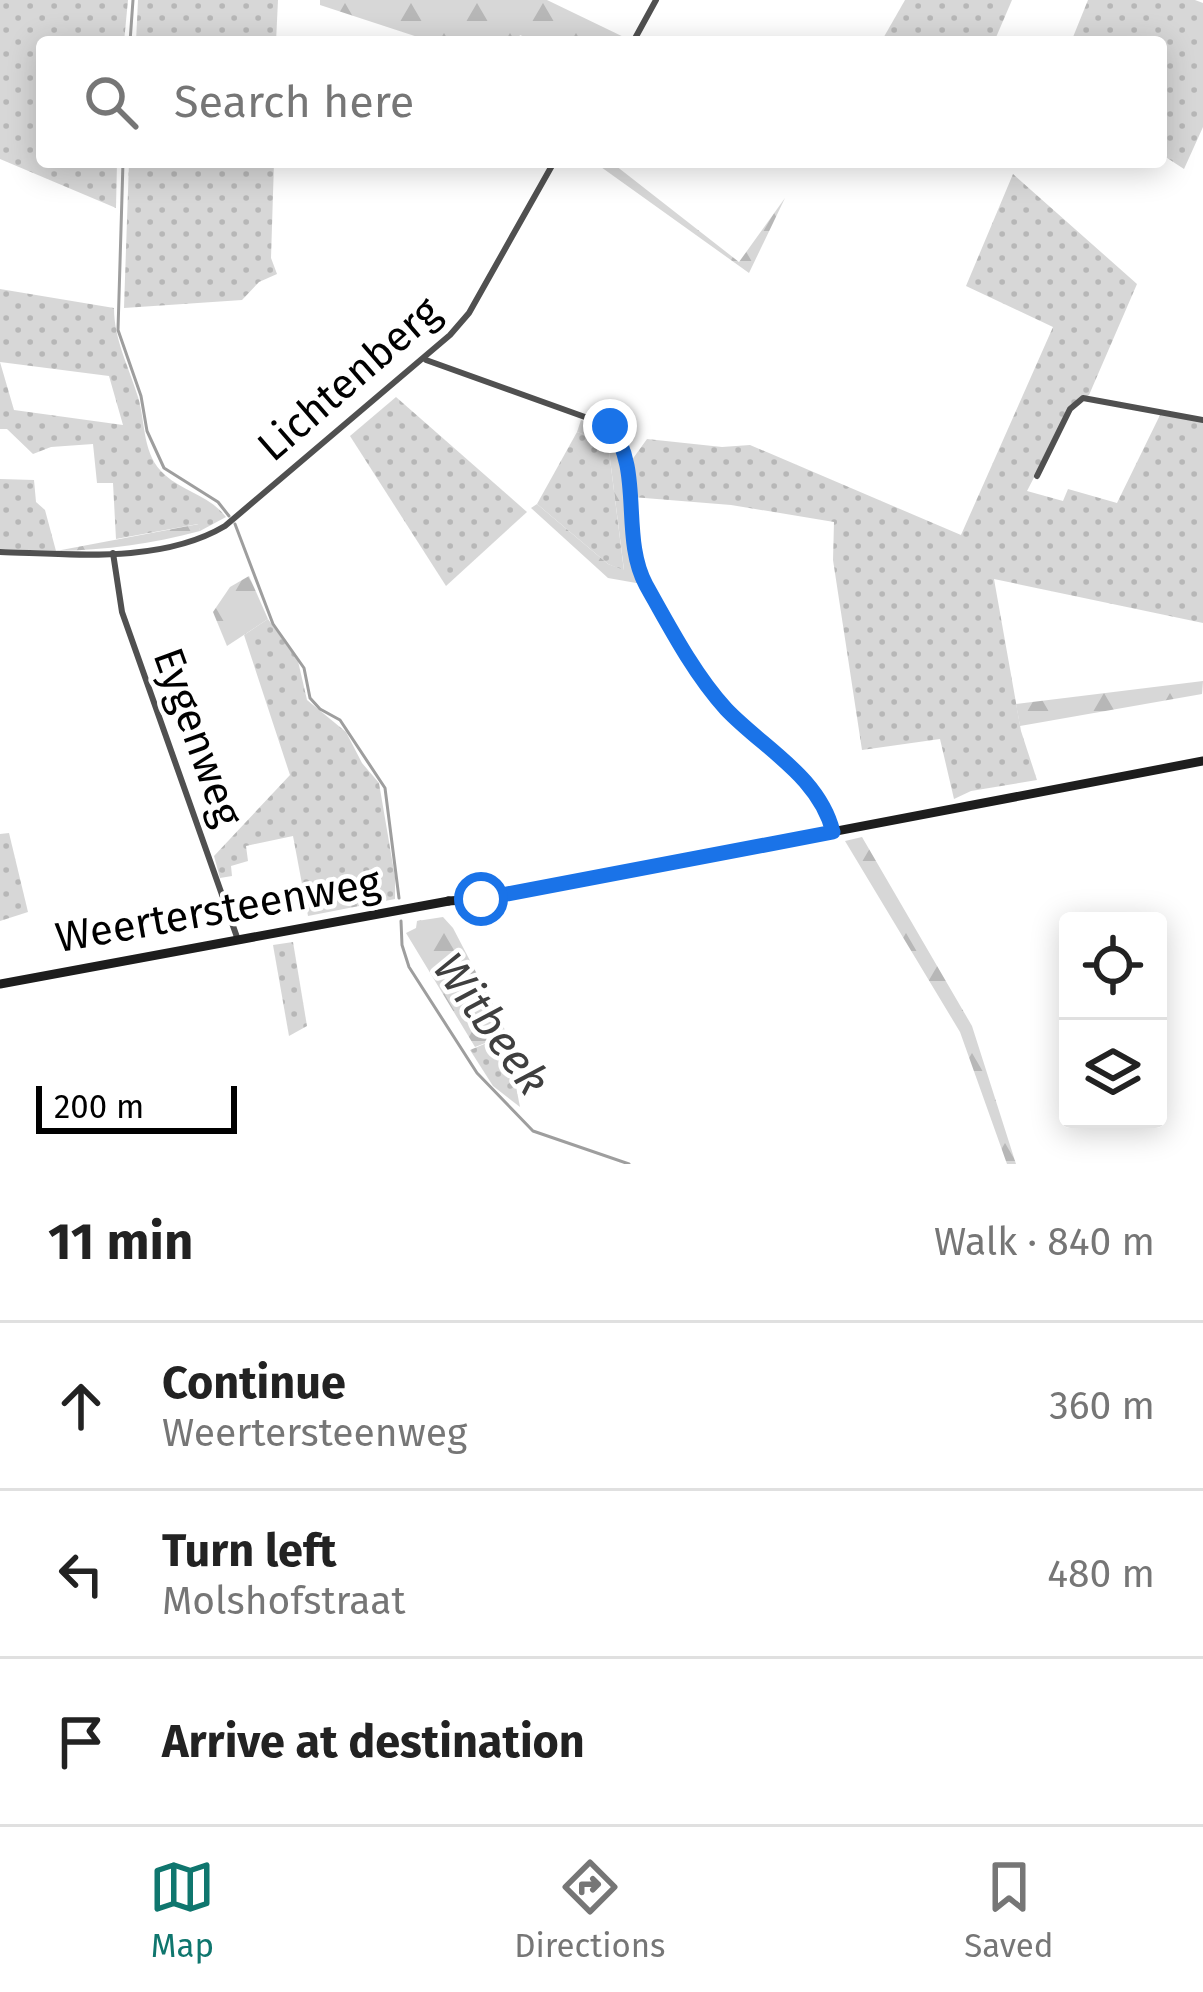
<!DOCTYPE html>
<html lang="en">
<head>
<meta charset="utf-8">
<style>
  body { margin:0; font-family:"Fira Sans",sans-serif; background:#f6f6f6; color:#222 }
  .controls { position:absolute; right:36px; bottom:36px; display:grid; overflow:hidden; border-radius:12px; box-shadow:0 6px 30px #0003 }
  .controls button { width:108px; height:108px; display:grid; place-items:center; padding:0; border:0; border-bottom:3px solid #e0e0e0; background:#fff; color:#222; font:60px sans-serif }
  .scale { position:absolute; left:36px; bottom:30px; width:201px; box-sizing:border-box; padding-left:12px; border:6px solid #000; border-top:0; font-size:33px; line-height:42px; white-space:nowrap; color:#000; -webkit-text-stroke:9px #fff; paint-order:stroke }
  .stop { position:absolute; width:36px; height:36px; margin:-27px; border:9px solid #1a73e8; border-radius:50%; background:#fff }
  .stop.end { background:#1a73e8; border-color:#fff; box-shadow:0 3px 12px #0008 }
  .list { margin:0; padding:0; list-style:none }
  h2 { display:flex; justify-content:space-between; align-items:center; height:156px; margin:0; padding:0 48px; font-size:51px }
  h2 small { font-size:39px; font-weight:400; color:#767676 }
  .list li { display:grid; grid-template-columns:78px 1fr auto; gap:36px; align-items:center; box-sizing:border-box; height:168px; padding:0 48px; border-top:3px solid #e0e0e0 }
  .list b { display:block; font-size:45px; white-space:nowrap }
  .list p { margin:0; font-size:39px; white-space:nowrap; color:#767676 }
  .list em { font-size:39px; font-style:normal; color:#767676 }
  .icon { flex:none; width:66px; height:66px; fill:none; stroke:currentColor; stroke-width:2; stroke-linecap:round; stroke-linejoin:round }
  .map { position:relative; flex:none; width:1203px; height:1164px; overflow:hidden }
  .search { position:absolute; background:#fff; box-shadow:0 6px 30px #0003; left:36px; right:36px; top:36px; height:132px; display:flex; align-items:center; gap:30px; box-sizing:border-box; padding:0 42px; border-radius:12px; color:#767676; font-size:45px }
  .sheet { height:660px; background:#fff }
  nav { display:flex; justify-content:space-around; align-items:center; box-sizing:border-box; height:168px; border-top:3px solid #e0e0e0; background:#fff; font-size:33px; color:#767676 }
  nav a { display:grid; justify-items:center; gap:6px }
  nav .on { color:#0f766e }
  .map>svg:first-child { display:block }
</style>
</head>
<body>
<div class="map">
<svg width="1203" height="1164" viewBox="0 0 1203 1164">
  <defs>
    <pattern id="grass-dots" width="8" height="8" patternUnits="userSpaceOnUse" patternTransform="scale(3)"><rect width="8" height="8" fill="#d7d7d7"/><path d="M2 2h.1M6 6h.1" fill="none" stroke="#b7b7b7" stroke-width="1.8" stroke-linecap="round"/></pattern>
    <pattern id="forest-firs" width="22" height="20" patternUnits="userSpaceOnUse" patternTransform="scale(3)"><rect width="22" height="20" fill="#d7d7d7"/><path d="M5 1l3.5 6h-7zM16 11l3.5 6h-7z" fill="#b7b7b7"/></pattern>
  </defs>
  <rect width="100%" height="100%" fill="#fff"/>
  <!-- grass -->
  <g fill="url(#grass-dots)" fill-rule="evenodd">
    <path d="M0,0H128L124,42H42V162H117L116,208L0,159Z"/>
    <path d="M138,0H278L276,42H136Z"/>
    <path d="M905,0H1012L994,42H881Z"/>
    <path d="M1088,0H1195L1203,3V127L1184,169L1161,154V42H1071Z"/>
    <path d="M129,162H274L271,258L277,274L259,282L242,300L124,308Z"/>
    <path d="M1013,174L1137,284L1089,395L1072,404L1027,491L1063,501L1068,489L1117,503L1161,413L1203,422V623L994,579L1021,731L1037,780L971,791L954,799L940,739L862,750L833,560L834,522L731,505L632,497L629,464L647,439L722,447L750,445L961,535L1053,327L966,286Z"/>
    <path d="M0,289L114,308C114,340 129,367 138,397C146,424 142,455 165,475C184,492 209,495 226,517L200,531L198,524L116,539L113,483H97L93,444L51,447L33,454L7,429H0ZM0,362L109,376L123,425L14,410Z"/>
    <path d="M396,397L527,512L446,586L350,436Z"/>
    <path d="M577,432L608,443L624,571L608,564L537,504Z"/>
    <path d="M0,479L34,480L36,502L45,510L56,551L0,549Z"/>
    <path d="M268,619L298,661L307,700L346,732L362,763L379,783L395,877V899L308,916L293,836L246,846L248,861L231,866L232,876L220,878L214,856L290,775L244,635Z"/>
    <path d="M9,833L28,912L0,921V834Z"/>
    <path d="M293,942L307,1026L289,1036L273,945Z"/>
    <path d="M506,1035L520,1107L493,1086L470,1050Z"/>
  </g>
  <!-- forest -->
  <g fill="url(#forest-firs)">
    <path d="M320,0H547L632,41L537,42L520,35L517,42H433L320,5Z"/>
    <path d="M594,162H611L739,262L785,198L749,273Z"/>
    <path d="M581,420C589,423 602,426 609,431C624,443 631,555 642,584L608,578L531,508L537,504L608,564L624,570L608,443L577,432Z"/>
    <path d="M199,524L200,531C152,544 106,550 56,551Z"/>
    <path d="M249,576L268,619L227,646L213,612L230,587Z"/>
    <path d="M1203,681L1202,694L1020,726L1016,704Z"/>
    <path d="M862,837L972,1026L1016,1164H1007L960,1032L845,841Z"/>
    <path d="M443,917L453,928L503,1024L506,1035L475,1047L406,933L416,928L417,921Z"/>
  </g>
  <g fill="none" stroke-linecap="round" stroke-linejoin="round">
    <!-- stream -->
    <g stroke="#9e9e9e" stroke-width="3">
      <path d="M130,42L133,0"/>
      <path d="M123,162L118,330L141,396L147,431L164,468L218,502L229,516"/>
      <path d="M235,524L273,624L304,668L310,698L320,709L340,720L385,788L399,898"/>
      <path d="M401,921L402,945L409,967L477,1073L533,1131L629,1164"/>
    </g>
    <!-- street -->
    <g stroke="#505050" stroke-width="6">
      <path d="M633,42L656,0"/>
      <path d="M426,360L610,426C644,469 619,537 646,585C669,626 694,674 726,708C762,747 818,776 833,831"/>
      <path d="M1037,476L1070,409L1083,398L1203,420"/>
      <path d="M0,552C71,554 161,564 225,526L450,335L469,313L554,162"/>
      <path d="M113,553L122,612L238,940"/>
    </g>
    <!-- secondary -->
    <g stroke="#1d1d1d" stroke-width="9">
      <path d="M448,901L481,899L1203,761"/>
      <path d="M0,984L449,901"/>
    </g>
  </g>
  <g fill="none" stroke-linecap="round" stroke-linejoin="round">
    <!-- route -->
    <path stroke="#1a73e8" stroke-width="15" d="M481,899L833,832C819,776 763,748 726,709C694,674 669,626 646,585C620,537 644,469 610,426"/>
  </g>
  <g text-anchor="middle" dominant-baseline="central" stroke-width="9" stroke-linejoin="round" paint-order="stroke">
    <!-- street labels -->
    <g font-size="42" fill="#000" stroke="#fff">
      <text transform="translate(349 379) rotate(-41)">Lichtenberg</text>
      <text transform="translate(198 737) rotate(70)">Eygenweg</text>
      <text transform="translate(218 910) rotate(-10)">Weertersteenweg</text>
    </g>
    <!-- water labels -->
    <g font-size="45" font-style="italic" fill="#3f3f3f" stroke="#fff">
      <text transform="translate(491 1024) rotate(54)">Witbeek</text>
    </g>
  </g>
</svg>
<div class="controls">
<button><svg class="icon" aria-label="locate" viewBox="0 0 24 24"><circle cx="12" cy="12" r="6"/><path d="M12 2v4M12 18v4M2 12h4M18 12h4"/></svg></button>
<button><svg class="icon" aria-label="layers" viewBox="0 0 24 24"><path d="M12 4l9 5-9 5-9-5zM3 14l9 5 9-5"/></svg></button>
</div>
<div class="scale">200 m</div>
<div class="stop" style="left:481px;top:899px"></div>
<div class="stop end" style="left:610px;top:426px"></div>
<div class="search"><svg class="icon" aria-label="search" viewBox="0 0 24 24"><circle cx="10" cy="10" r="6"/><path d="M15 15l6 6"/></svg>Search here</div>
</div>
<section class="sheet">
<h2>11 min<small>Walk · 840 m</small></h2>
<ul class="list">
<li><svg class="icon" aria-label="ahead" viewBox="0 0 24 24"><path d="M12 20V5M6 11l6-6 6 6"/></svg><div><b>Continue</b><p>Weertersteenweg</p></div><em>360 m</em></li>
<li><svg class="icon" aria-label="left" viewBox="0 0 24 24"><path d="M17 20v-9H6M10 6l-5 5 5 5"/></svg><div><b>Turn left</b><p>Molshofstraat</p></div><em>480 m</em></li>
<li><svg class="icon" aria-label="arrive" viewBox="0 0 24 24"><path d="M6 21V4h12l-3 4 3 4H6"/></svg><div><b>Arrive at destination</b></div></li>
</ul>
</section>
<nav>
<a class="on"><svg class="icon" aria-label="map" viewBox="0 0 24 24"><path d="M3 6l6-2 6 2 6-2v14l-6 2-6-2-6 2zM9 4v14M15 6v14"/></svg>Map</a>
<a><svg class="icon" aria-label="directions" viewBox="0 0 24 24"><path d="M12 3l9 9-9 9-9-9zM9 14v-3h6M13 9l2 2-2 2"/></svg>Directions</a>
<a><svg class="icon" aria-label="saved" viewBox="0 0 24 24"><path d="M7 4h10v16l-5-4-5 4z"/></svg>Saved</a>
</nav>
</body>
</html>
